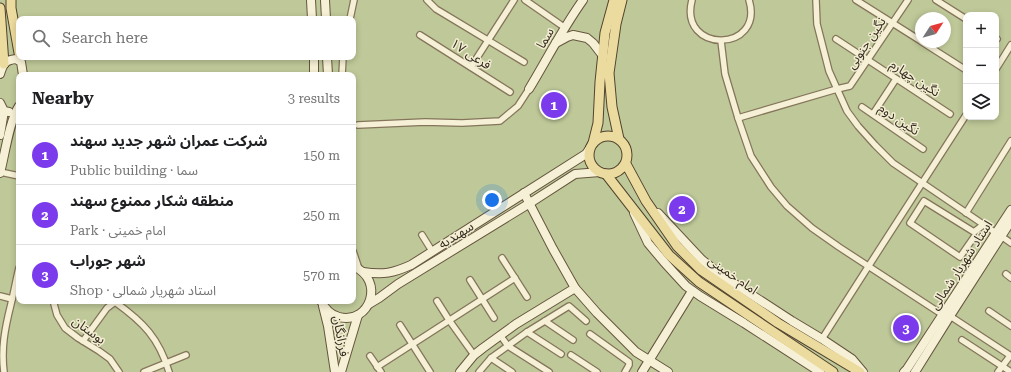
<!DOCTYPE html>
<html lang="en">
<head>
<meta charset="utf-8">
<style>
  body { margin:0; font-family:"Roboto Serif","Noto Sans Arabic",serif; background:#f2f2f2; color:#202124 }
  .controls { position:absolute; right:12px; top:12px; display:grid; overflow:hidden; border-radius:8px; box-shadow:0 2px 6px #0003 }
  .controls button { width:36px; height:36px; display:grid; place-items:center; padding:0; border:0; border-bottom:1px solid #e0e0e0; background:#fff; color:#202124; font:20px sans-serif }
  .compass { position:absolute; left:915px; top:12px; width:36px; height:36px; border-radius:50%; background:#fff; box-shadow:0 2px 6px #0003; rotate:54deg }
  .you { position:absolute; left:492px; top:200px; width:14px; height:14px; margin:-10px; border:3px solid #fff; border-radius:50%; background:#1a73e8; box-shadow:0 0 0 6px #1a73e833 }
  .badge { display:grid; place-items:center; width:26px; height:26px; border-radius:50%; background:#7c3aed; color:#fff; font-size:13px; font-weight:700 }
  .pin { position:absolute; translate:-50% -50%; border:2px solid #fff; box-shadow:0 1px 4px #0006 }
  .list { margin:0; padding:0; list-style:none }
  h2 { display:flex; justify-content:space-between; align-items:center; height:52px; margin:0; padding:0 16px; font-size:17px }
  h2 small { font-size:13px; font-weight:400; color:#757577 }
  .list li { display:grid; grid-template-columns:26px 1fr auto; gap:12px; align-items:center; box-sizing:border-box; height:60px; padding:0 16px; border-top:1px solid #e0e0e0 }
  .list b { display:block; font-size:15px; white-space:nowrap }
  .list p { margin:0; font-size:13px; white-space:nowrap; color:#757577 }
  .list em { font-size:13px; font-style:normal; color:#757577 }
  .icon { flex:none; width:22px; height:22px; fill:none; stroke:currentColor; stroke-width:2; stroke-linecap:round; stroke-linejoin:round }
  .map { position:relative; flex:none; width:1011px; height:372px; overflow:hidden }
  .search { position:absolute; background:#fff; box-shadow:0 2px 6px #0003; left:16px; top:16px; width:340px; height:44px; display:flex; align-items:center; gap:10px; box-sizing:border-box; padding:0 14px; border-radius:8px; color:#757577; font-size:15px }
  .panel { position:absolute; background:#fff; box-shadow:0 2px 6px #0003; left:16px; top:72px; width:340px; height:232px; border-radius:8px }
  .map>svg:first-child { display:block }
</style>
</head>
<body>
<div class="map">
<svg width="1011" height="372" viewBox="0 0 1011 372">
  <rect width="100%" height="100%" fill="#ebe3c4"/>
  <!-- green -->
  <path fill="#bec898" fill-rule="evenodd" d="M0,0H1011V372H0ZM966,15H996V117H966ZM921,18H945V42H921ZM19,19H353V57H19ZM19,75H353V301H19Z"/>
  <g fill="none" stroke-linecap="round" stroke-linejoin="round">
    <!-- street casing -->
    <g stroke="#84755b" stroke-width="8">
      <g id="street">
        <path d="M427,0L436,9L524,62"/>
        <path d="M525,0L561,25"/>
        <path d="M692,0C678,54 765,53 749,0"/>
        <path d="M816,0L817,24L829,71L847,111L858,126L875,145L893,163L996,233"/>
        <path d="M856,0L921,41"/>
        <path d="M936,0L966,19"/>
        <path d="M350,19L354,0"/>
        <path d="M420,35L510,92"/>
        <path d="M996,38L997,39"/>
        <path d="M836,39L950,114"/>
        <path d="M721,41L725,74L738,118L751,156L771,187L787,206L812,228L839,247L943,315"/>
        <path d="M922,42L966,70"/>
        <path d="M471,67L514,0"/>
        <path d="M996,69L1011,45"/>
        <path d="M342,75L343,57"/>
        <path d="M862,107L923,149"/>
        <path d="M873,114L896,79"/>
        <path d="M738,118L837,89L850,86L908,0"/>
        <path d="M358,125L425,122L462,123L500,121L518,106L529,89"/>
        <path d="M0,172L19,176"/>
        <path d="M966,213L1011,141"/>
        <path d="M422,235L432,251"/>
        <path d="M1001,236L1011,243"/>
        <path d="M974,237L960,257L910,223L924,201L974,232L983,225"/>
        <path d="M353,251L359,269"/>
        <path d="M502,258L527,297"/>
        <path d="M1006,274L1011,278"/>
        <path d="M470,280L494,318"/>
        <path d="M0,296L12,299"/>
        <path d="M54,301V304L57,315L65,328L78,338L99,351L110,359L119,372"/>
        <path d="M437,301L449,320L474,355"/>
        <path d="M989,311L1011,326"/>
        <path d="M950,316L1011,356"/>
        <path d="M545,321L573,340"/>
        <path d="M400,325L430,372"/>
        <path d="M527,332L561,354"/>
        <path d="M590,334L629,362V365L625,372"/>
        <path d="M500,335L508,346L549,372"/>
        <path d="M822,339L868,267L966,115"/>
        <path d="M962,340L1011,372"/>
        <path d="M83,341L107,308L115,302C143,322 159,338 169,372"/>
        <path d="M571,355L597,372"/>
        <path d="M370,356L381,372"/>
        <path d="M491,358L512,372"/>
        <path d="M377,367L515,278"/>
        <path d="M4,372C1,348 5,328 11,304C14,292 16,280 19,268"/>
        <path d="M144,372L186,355"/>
        <path d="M479,372L491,358L527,332L569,306L586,321"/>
        <path d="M998,372L1010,356"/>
      </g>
    </g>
    <!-- secondary casing -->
    <g stroke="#66563f" stroke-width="10">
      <g id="secondary">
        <path d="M311,0L312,19"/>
        <path d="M325,0L326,19"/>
        <path d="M556,43L567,37L573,35L587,38L593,43L603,56"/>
        <path d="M314,57V75"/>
        <path d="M327,57L328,75"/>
        <path d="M0,74C3,64 5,60 16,59L21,62L23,75"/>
        <path d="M529,89C547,59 563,28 583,0"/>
        <path d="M0,103L4,111L9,112"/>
        <path d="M0,135L4,111"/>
        <path d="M0,173C5,154 9,122 19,106"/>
        <path d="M524,193L553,249L575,288L597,313L636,352L668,372"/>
        <path d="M634,213L648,243L664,262L686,286L700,296L744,323L820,372"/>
        <path d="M658,213L702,260L721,275L792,321L822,339L852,359L863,372"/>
        <path d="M363,272C384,275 393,273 411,265L586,154L590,148"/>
        <path d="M321,301C325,309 331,315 339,317C370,325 386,280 353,266"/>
        <path d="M369,304L379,298L398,284L530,203L575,174L600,172"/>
        <path d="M323,306L328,326L335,372"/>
        <path d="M341,372L358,315"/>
        <path d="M460,372L474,355L483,348L516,324L575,288"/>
        <path d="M642,372L692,291"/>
        <path d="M904,372L907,369L1011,210"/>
        <path d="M915,372L950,316L1011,221"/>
      </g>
    </g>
    <!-- primary casing -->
    <g stroke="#52432f" stroke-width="11">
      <g id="primary">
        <path d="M11,0V8L19,53"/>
        <path d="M0,8L4,64"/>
        <circle cx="608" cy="155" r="19"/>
        <path d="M619,139L612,107L609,73L616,24L622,0"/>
        <path d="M593,143L598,123L600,82L605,33L614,0"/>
        <path d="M626,164L646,201L677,246L701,270L778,323L860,372"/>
        <path d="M606,174L669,255L699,282L833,372"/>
      </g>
    </g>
    <!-- street -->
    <use href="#street" stroke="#f6f0d6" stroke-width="5.5"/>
    <!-- secondary -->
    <use href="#secondary" stroke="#f6f0d6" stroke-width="8"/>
    <!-- primary -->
    <use href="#primary" stroke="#ecdb9e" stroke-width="9"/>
  </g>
  <g text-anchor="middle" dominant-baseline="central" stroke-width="3" stroke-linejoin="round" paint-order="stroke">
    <!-- street labels -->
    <g font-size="13" fill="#352c1e" stroke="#f3edd3">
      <text transform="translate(545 38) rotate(-60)">سما</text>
      <text transform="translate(866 43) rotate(-56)">نگین جنوبی</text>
      <text transform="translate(471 54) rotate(33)">فرعی ۱۷</text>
      <text transform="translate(915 78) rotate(33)">نگین چهارم</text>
      <text transform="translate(899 119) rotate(34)">نگین دوم</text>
      <text transform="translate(456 235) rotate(-32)">سهندیه</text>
      <text transform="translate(961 265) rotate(-57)">استاد شهریار شمالی</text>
      <text transform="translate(733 275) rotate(35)">امام خمینی</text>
      <text transform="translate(89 330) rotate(36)">بوستان</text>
      <text transform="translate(341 336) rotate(80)">فرزانگان</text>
    </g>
  </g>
</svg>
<div class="controls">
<button>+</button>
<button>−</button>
<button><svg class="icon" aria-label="layers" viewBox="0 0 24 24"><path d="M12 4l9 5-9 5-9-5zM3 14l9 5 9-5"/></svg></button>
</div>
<svg class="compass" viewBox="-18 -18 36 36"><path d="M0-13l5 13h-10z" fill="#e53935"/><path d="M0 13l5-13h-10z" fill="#757577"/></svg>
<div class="you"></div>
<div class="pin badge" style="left:554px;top:105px">1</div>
<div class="pin badge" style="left:682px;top:209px">2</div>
<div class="pin badge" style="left:906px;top:328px">3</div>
<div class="search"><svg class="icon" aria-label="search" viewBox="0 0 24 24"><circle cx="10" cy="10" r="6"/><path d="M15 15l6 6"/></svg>Search here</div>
<section class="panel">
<h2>Nearby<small>3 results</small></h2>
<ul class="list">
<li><span class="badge">1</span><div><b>شرکت عمران شهر جدید سهند</b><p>Public building · سما</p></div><em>150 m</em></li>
<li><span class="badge">2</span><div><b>منطقه شکار ممنوع سهند</b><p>Park · امام خمینی</p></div><em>250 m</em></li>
<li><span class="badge">3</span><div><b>شهر جوراب</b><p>Shop · استاد شهریار شمالی</p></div><em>570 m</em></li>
</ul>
</section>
</div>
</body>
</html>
